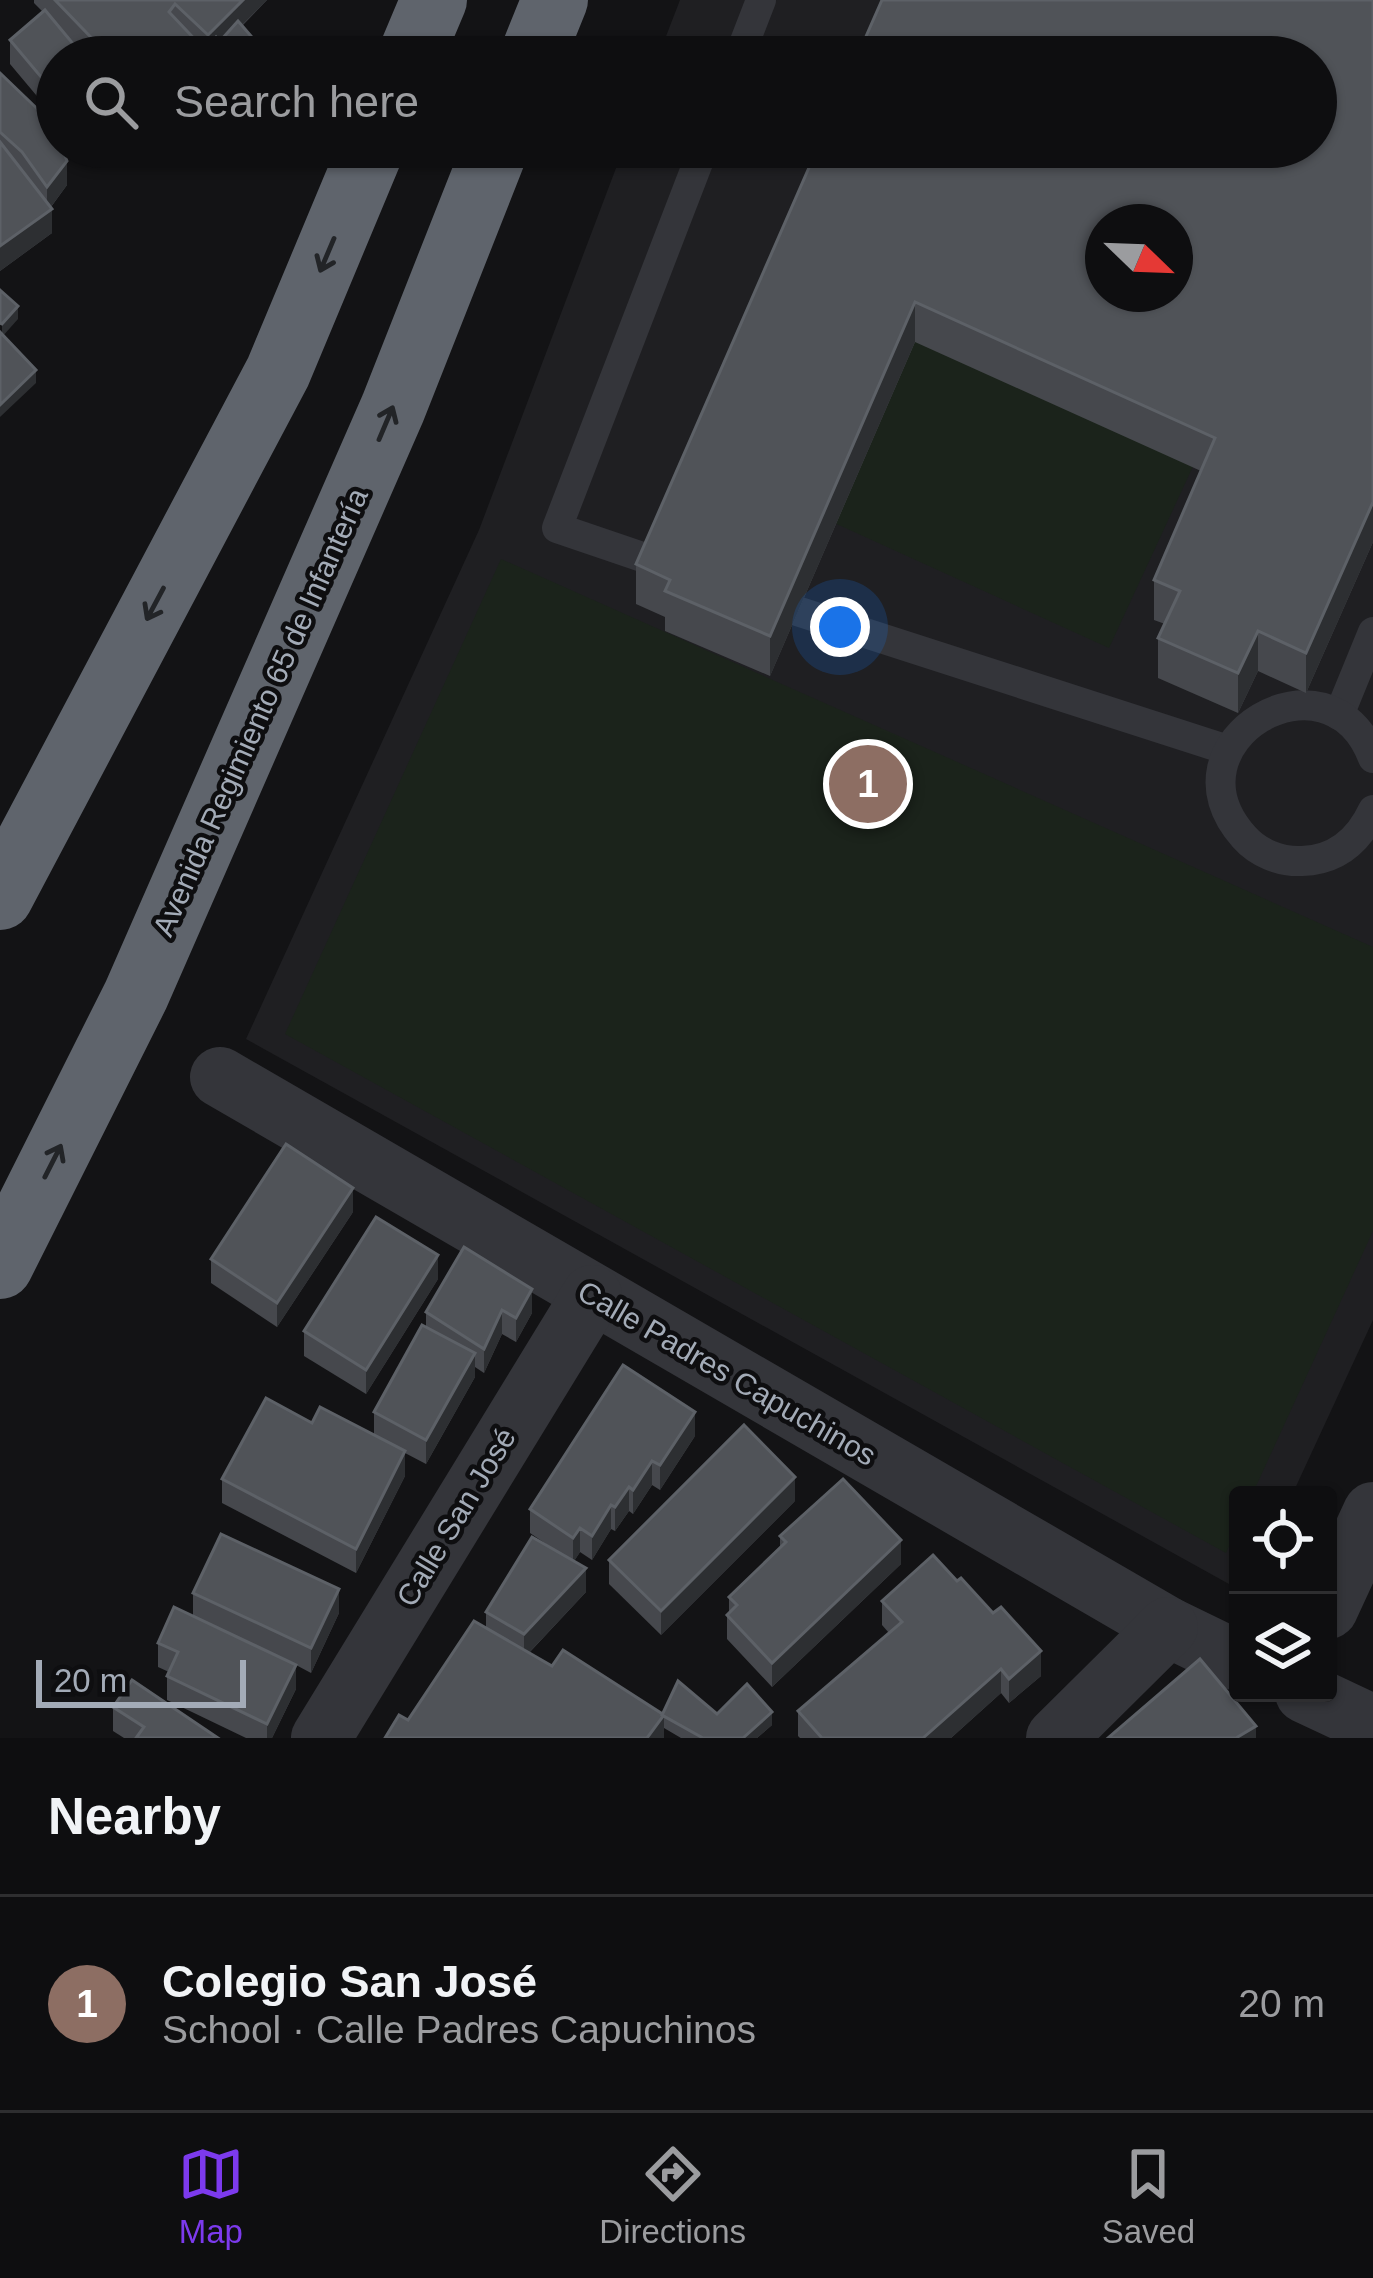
<!DOCTYPE html>
<html lang="en">
<head>
<meta charset="utf-8">
<style>
  body { margin:0; font-family:Arial,sans-serif; background:#171719; color:#f1f3f6 }
  .controls { position:absolute; right:36px; bottom:36px; display:grid; overflow:hidden; border-radius:12px; box-shadow:0 3px 9px #0004 }
  .controls button { width:108px; height:108px; display:grid; place-items:center; padding:0; border:0; border-bottom:3px solid #2e2e30; background:#0e0e10; color:#f1f3f6; font:60px sans-serif }
  .compass { position:absolute; left:1085px; top:204px; width:108px; height:108px; border-radius:50%; background:#0e0e10; box-shadow:0 3px 9px #0004; rotate:113deg }
  .scale { position:absolute; left:36px; bottom:30px; width:210px; box-sizing:border-box; padding-left:12px; border:6px solid #a3abb7; border-top:0; font-size:33px; line-height:42px; white-space:nowrap; color:#a3abb7; -webkit-text-stroke:9px #0e0e10; paint-order:stroke }
  .you { position:absolute; left:840px; top:627px; width:42px; height:42px; margin:-30px; border:9px solid #fff; border-radius:50%; background:#1a73e8; box-shadow:0 0 0 18px #1a73e833 }
  .badge { display:grid; place-items:center; width:78px; height:78px; border-radius:50%; background:#7c3aed; color:#fff; font-size:39px; font-weight:700 }
  .pin { position:absolute; translate:-50% -50%; border:6px solid #fff; box-shadow:0 3px 12px #0006 }
  .list { margin:0; padding:0; list-style:none }
  h2 { display:flex; justify-content:space-between; align-items:center; height:156px; margin:0; padding:0 48px; font-size:51px }
  h2 small { font-size:39px; font-weight:400; color:#9b9c9f }
  .list li { display:grid; grid-template-columns:78px 1fr auto; gap:36px; align-items:center; box-sizing:border-box; height:216px; padding:0 48px; border-top:3px solid #2e2e30 }
  .list b { display:block; font-size:45px; white-space:nowrap }
  .list p { margin:0; font-size:39px; white-space:nowrap; color:#9b9c9f }
  .list em { font-size:39px; font-style:normal; color:#9b9c9f }
  .icon { flex:none; width:66px; height:66px; fill:none; stroke:currentColor; stroke-width:2; stroke-linecap:round; stroke-linejoin:round }
  .map { position:relative; flex:none; width:1373px; height:1738px; overflow:hidden }
  .search { position:absolute; background:#0e0e10; box-shadow:0 3px 9px #0004; left:36px; right:36px; top:36px; height:132px; display:flex; align-items:center; gap:30px; box-sizing:border-box; padding:0 42px; border-radius:66px; color:#9b9c9f; font-size:45px }
  .sheet { height:372px; background:#0e0e10 }
  nav { display:flex; justify-content:space-around; align-items:center; box-sizing:border-box; height:168px; border-top:3px solid #2e2e30; background:#0e0e10; font-size:33px; color:#9b9c9f }
  nav a { display:grid; justify-items:center; gap:6px }
  nav .on { color:#7c3aed }
  .map>svg:first-child { display:block }
</style>
</head>
<body>
<div class="map">
<svg width="1373" height="1738" viewBox="0 0 1373 1738">
  <rect width="100%" height="100%" fill="#131315"/>
  <!-- built -->
  <path fill="#1f1f22" fill-rule="evenodd" d="M680,0H1373V1320L1292,1495H1238V1589L246,1039L479,530L624,147H1316V57H658ZM1103,222H1175V294H1103Z"/>
  <!-- pitch -->
  <g fill="#1b231b">
    <path d="M871,315L1195,462L1109,648L786,501Z"/>
    <path d="M501,559L1373,947V1231L1252,1495H1238V1527L1226,1553L285,1034Z"/>
  </g>
  <g fill="none" stroke-linecap="round" stroke-linejoin="round">
    <!-- lane -->
    <g stroke="#34353a" stroke-width="30">
      <path d="M739,57L761,0"/>
      <path d="M654,561L557,528L704,147"/>
      <path d="M797,611L1228,750"/>
      <path d="M1339,715L1373,632"/>
      <path d="M1373,758C1329,641 1159,742 1244,837C1258,853 1280,862 1302,861C1337,860 1359,840 1373,810"/>
    </g>
    <!-- street -->
    <g stroke="#34353a" stroke-width="60">
      <path d="M220,1077L1168,1627L1238,1661"/>
      <path d="M1328,1609L1373,1512"/>
      <path d="M1305,1693L1373,1725"/>
      <path d="M321,1738L592,1295"/>
      <path d="M1056,1738L1168,1627"/>
    </g>
    <!-- highway -->
    <g stroke="#5f646c" stroke-width="66">
      <path d="M410,57L434,0"/>
      <path d="M532,57L555,0"/>
      <path d="M0,897L278,372L372,147"/>
      <path d="M0,1266L136,995L393,408L496,147"/>
    </g>
  </g>
  <!-- wall -->
  <g fill="#46484d">
    <path d="M34,0H267L242,26L263,57H87L68,37L57,57V120L10,64V40L43,12L34,3Z"/>
    <path d="M1373,0V542L1306,693L1258,671L1238,713L1158,678V638L1165,624L1154,620V580L1201,471L915,342L770,676L665,631V617L636,604V564L818,147Z"/>
    <path d="M0,73L67,185L51,207L52,233L0,271Z"/>
    <path d="M353,1212L277,1327L211,1283V1259Z"/>
    <path d="M464,1247L532,1313L516,1342L502,1334L484,1373L475,1367V1377L426,1464L405,1453V1476L356,1573L222,1503V1479L312,1423L374,1435V1412L426,1327V1312Z"/>
    <path d="M438,1279L366,1394L304,1356V1331Z"/>
    <path d="M695,1436L660,1490L652,1485L633,1514L629,1511L615,1531L611,1529L592,1560L580,1552L574,1561L586,1592L529,1653L552,1666L663,1714H717L772,1725L757,1738H681L664,1728V1738L408,1720L486,1628V1612L552,1548L530,1533V1509Z"/>
    <path d="M795,1501L661,1635L609,1584V1560Z"/>
    <path d="M780,1536L901,1564L772,1687L727,1639V1615L729,1612V1597L780,1548Z"/>
    <path d="M193,1593L339,1613L311,1673L296,1665V1689L272,1738H246L167,1700V1676L169,1672L158,1667V1643L193,1616Z"/>
    <path d="M882,1601L1041,1676L1009,1703L1001,1693L951,1738H800L798,1736V1711L889,1633L882,1625Z"/>
    <path d="M113,1707L218,1738H124L113,1731Z"/>
  </g>
  <!-- shaded-wall -->
  <g fill="#2d2f32">
    <path d="M243,0H267L224,43L221,40V46L208,57V35Z"/>
    <path d="M67,161V185L47,212V187Z"/>
    <path d="M52,209V233L0,271V246Z"/>
    <path d="M915,302V342L770,676V636Z"/>
    <path d="M18,306V319L2,337V324Z"/>
    <path d="M36,370V383L0,417V405Z"/>
    <path d="M1373,502V542L1306,693V653Z"/>
    <path d="M1258,631V671L1238,713V673Z"/>
    <path d="M353,1188V1212L277,1327V1303Z"/>
    <path d="M438,1255V1279L366,1394V1370Z"/>
    <path d="M532,1289V1313L516,1342V1318Z"/>
    <path d="M502,1310V1334L484,1373V1349Z"/>
    <path d="M475,1353V1377L426,1464V1440Z"/>
    <path d="M695,1412V1436L660,1490V1465Z"/>
    <path d="M405,1451V1476L356,1573V1549Z"/>
    <path d="M652,1461V1485L633,1514V1490Z"/>
    <path d="M795,1477V1501L661,1635V1611Z"/>
    <path d="M629,1487V1511L615,1531V1507Z"/>
    <path d="M611,1505V1529L592,1560V1536Z"/>
    <path d="M580,1528V1552L573,1563V1538Z"/>
    <path d="M901,1540V1564L772,1687V1663Z"/>
    <path d="M586,1568V1592L524,1658V1634Z"/>
    <path d="M339,1589V1613L311,1673V1648Z"/>
    <path d="M1041,1651V1676L1009,1703V1679Z"/>
    <path d="M296,1665V1689L272,1738H267V1724Z"/>
    <path d="M1001,1669V1693L951,1738H923Z"/>
    <path d="M772,1712V1725L757,1738H743Z"/>
    <path d="M664,1715V1738H647Z"/>
    <path d="M1256,1726V1738H1236Z"/>
  </g>
  <!-- building -->
  <g fill="#505358" stroke="#5d6167" stroke-width="3" fill-rule="evenodd">
    <path d="M55,0H243L208,35L175,4L169,12L204,49L216,37L235,57H110Z"/>
    <path d="M882,0H1373V502L1306,653L1258,631L1238,673L1158,638L1180,591L1154,580L1215,438L915,302L770,636L665,591L670,580L636,564L818,147H1316V57H857ZM1103,222H1175V294H1103Z"/>
    <path d="M45,10L84,57H57V96L10,40Z"/>
    <path d="M238,21L263,50L256,57H238L221,40Z"/>
    <path d="M0,73L51,122L57,136V147H62L67,161L47,187L22,152L0,132Z"/>
    <path d="M0,142L52,209L0,246Z"/>
    <path d="M0,290L18,306L2,324L0,323Z"/>
    <path d="M0,332L36,370L0,405Z"/>
    <path d="M286,1144L353,1188L277,1303L211,1259Z"/>
    <path d="M376,1217L438,1255L366,1370L304,1331Z"/>
    <path d="M464,1247L532,1289L516,1318L502,1310L484,1349L426,1312Z"/>
    <path d="M422,1325L475,1353L426,1440L374,1412Z"/>
    <path d="M623,1365L695,1412L660,1465L652,1461L633,1490L629,1487L615,1507L611,1505L592,1536L580,1528L573,1538L530,1509Z"/>
    <path d="M266,1398L312,1423L320,1407L405,1451L356,1549L222,1479Z"/>
    <path d="M744,1425L795,1477L661,1611L609,1560Z"/>
    <path d="M843,1479L901,1540L772,1663L727,1615L737,1605L729,1597L786,1542L780,1536Z"/>
    <path d="M221,1534L339,1589L311,1648L193,1593Z"/>
    <path d="M532,1537L586,1568L524,1634L486,1612Z"/>
    <path d="M933,1555L957,1581L961,1578L993,1613L1001,1607L1041,1651L1009,1679L1001,1669L923,1738H822L798,1711L902,1622L882,1601Z"/>
    <path d="M174,1607L296,1665L267,1724L167,1676L178,1652L158,1643Z"/>
    <path d="M474,1621L552,1666L563,1650L664,1715L647,1738H385L399,1715L408,1720Z"/>
    <path d="M1200,1659L1256,1726L1236,1738H1108Z"/>
    <path d="M132,1680L218,1738H136L144,1727L113,1707Z"/>
    <path d="M678,1681L717,1714L747,1684L772,1712L743,1738H703L662,1715Z"/>
  </g>
  <!-- one-way arrows -->
  <defs><path id="oneway-shaft" d="M-6 0H5M1.5-3L5.5 0L1.5 3" fill="none" stroke-width="1.6" stroke-linecap="round" stroke-linejoin="round" transform="scale(3)"/></defs>
  <g stroke="#222427">
    <use href="#oneway-shaft" transform="translate(327 255) rotate(113)"/>
    <use href="#oneway-shaft" transform="translate(386 423) rotate(-67)"/>
    <use href="#oneway-shaft" transform="translate(155 604) rotate(118)"/>
    <use href="#oneway-shaft" transform="translate(53 1161) rotate(-63)"/>
  </g>
  <g text-anchor="middle" dominant-baseline="central" stroke-width="9" stroke-linejoin="round" paint-order="stroke">
    <!-- street labels -->
    <g font-size="30" fill="#a3abb7" stroke="#0e0e10">
      <text transform="translate(260 712) rotate(-66)">Avenida Regimiento 65 de Infantería</text>
      <text transform="translate(727 1373) rotate(30)">Calle Padres Capuchinos</text>
      <text transform="translate(456 1517) rotate(-59)">Calle San José</text>
    </g>
  </g>
</svg>
<div class="controls">
<button><svg class="icon" aria-label="locate" viewBox="0 0 24 24"><circle cx="12" cy="12" r="6"/><path d="M12 2v4M12 18v4M2 12h4M18 12h4"/></svg></button>
<button><svg class="icon" aria-label="layers" viewBox="0 0 24 24"><path d="M12 4l9 5-9 5-9-5zM3 14l9 5 9-5"/></svg></button>
</div>
<svg class="compass" viewBox="-18 -18 36 36"><path d="M0-13l5 13h-10z" fill="#e53935"/><path d="M0 13l5-13h-10z" fill="#9b9c9f"/></svg>
<div class="scale">20 m</div>
<div class="you"></div>
<div class="pin badge" style="left:868px;top:784px;background:#8d6e63">1</div>
<div class="search"><svg class="icon" aria-label="search" viewBox="0 0 24 24"><circle cx="10" cy="10" r="6"/><path d="M15 15l6 6"/></svg>Search here</div>
</div>
<section class="sheet">
<h2>Nearby<small></small></h2>
<ul class="list">
<li><span class="badge" style="background:#8d6e63">1</span><div><b>Colegio San José</b><p>School · Calle Padres Capuchinos</p></div><em>20 m</em></li>
</ul>
</section>
<nav>
<a class="on"><svg class="icon" aria-label="map" viewBox="0 0 24 24"><path d="M3 6l6-2 6 2 6-2v14l-6 2-6-2-6 2zM9 4v14M15 6v14"/></svg>Map</a>
<a><svg class="icon" aria-label="directions" viewBox="0 0 24 24"><path d="M12 3l9 9-9 9-9-9zM9 14v-3h6M13 9l2 2-2 2"/></svg>Directions</a>
<a><svg class="icon" aria-label="saved" viewBox="0 0 24 24"><path d="M7 4h10v16l-5-4-5 4z"/></svg>Saved</a>
</nav>
</body>
</html>
